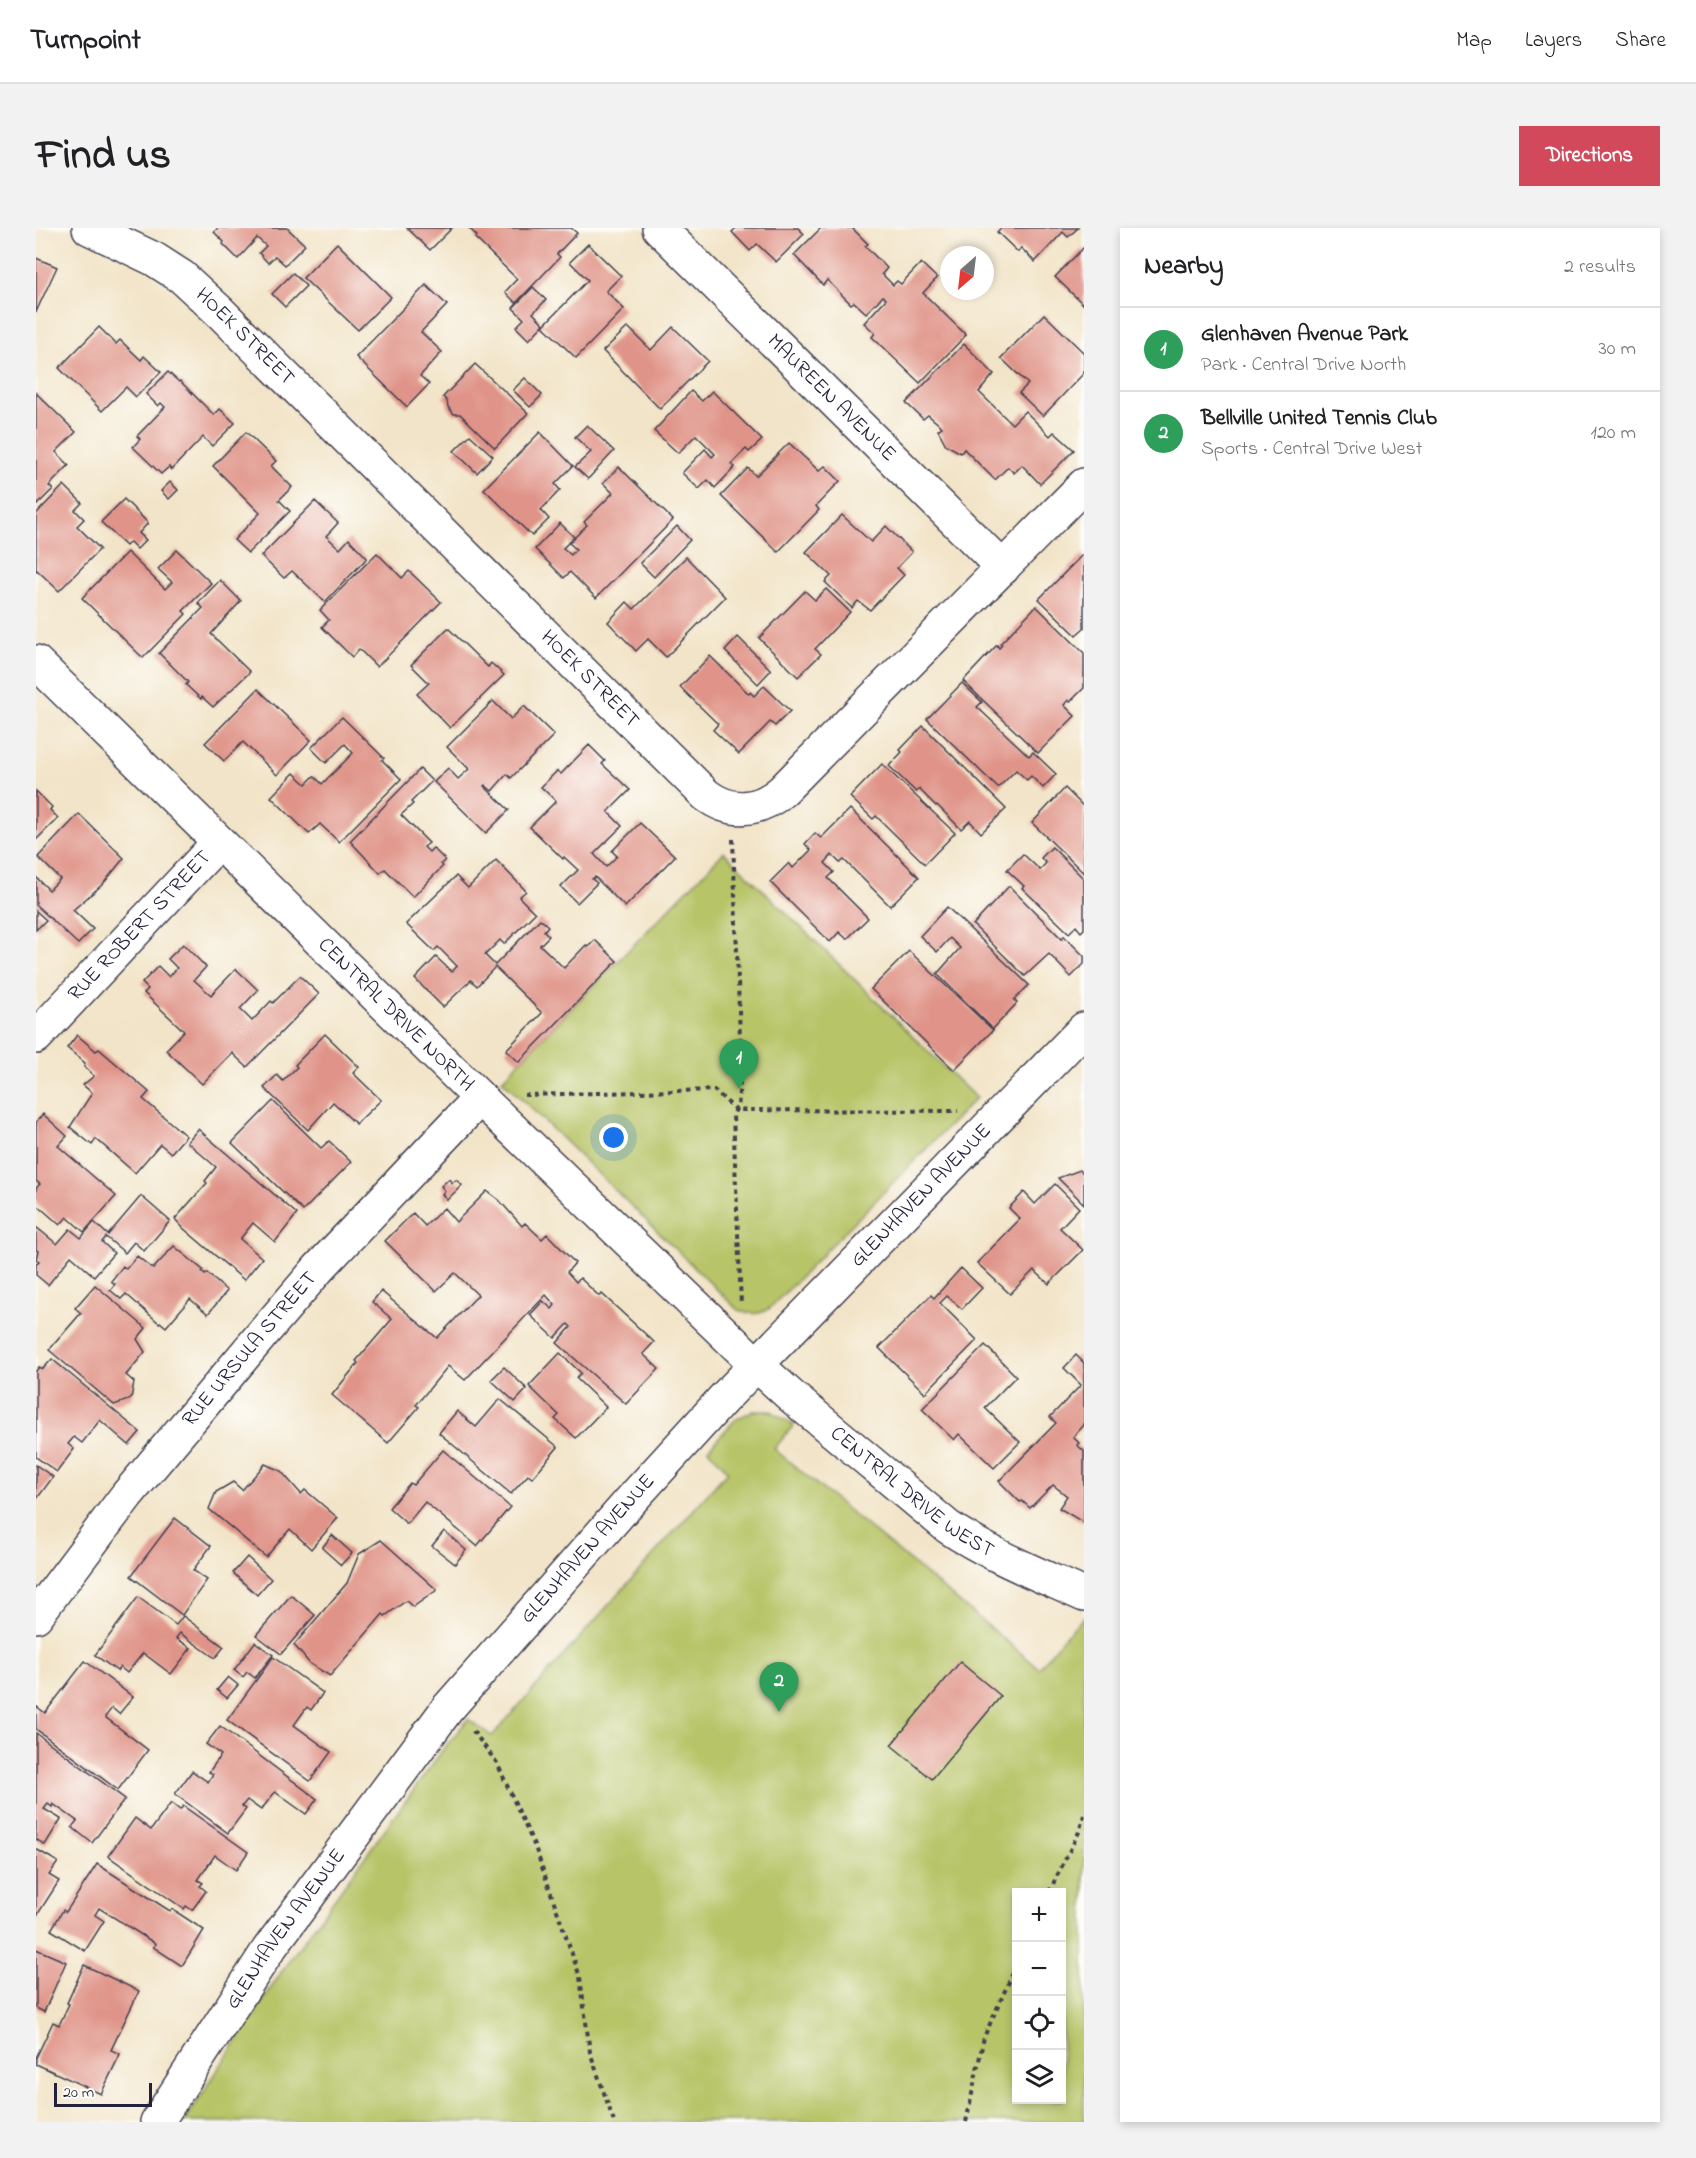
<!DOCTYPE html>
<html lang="en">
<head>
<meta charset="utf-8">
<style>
  body { margin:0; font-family:"Indie Flower",sans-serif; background:#f2f2f2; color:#202124 }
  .controls { position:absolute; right:18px; bottom:18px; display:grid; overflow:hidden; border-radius:0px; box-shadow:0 3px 9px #0003 }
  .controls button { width:54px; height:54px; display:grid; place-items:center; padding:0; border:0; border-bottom:2px solid #e0e0e0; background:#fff; color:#202124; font:30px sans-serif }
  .compass { position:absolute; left:904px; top:18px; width:54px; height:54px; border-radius:50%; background:#fff; box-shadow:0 3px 9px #0003; rotate:208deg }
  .scale { position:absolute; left:18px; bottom:15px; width:98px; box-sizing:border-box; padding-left:6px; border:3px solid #22223b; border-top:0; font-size:16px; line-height:21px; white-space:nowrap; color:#22223b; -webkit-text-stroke:4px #fdfcf7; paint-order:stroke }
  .you { position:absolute; left:578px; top:910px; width:21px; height:21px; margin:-15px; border:4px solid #fff; border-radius:50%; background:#1a73e8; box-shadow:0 0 0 9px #1a73e833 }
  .badge { display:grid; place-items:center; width:39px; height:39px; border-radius:50%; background:#d1495b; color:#fff; font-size:20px; font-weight:700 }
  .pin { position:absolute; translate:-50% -50px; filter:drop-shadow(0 2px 3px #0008) }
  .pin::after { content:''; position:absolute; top:32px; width:21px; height:18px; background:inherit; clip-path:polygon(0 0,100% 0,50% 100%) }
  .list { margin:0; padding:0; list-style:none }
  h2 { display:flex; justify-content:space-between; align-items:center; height:78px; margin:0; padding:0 24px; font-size:26px }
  h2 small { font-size:20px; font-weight:400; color:#757577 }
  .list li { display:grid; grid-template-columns:39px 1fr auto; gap:18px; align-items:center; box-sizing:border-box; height:84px; padding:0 24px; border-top:2px solid #e0e0e0 }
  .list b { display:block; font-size:22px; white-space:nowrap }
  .list p { margin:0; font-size:20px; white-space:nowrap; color:#757577 }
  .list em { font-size:20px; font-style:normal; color:#757577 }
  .icon { flex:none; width:33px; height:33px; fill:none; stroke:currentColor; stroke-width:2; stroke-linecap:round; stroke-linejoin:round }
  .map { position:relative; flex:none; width:1048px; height:1894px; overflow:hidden; border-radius:0px }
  header { display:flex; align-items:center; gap:36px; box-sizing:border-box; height:84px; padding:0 30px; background:#fff; border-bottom:2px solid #e0e0e0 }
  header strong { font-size:28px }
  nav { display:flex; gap:33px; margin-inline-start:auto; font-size:21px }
  .intro { display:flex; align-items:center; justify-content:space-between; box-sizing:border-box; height:144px; padding:0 36px }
  h1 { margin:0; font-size:42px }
  .button { padding:15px 27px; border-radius:0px; background:#d1495b; color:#fff; font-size:21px; font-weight:700 }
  main { display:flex; gap:36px; padding:0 36px }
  aside { flex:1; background:#fff; border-radius:0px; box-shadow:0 3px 9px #0003 }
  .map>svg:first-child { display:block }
</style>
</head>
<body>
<header>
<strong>Turnpoint</strong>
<nav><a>Map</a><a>Layers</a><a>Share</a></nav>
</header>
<div class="intro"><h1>Find us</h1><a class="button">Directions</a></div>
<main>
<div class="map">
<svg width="1048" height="1894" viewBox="0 0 1048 1894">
  <rect width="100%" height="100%" fill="#fdfcf7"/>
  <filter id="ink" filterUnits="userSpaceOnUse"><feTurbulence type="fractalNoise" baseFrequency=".0167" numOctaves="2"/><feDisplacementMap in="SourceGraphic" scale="12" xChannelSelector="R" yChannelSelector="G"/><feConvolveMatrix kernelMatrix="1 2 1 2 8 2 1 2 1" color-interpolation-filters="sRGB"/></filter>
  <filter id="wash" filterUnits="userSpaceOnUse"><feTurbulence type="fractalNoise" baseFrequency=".008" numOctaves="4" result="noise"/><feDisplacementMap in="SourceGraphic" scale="24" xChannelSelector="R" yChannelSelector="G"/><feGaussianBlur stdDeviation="1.35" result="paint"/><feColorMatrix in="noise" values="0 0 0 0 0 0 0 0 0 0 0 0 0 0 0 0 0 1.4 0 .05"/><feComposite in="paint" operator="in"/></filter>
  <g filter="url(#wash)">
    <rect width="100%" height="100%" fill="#f2e4c8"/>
    <!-- green -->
    <g fill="#b7c467" stroke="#6c7351" stroke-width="1.5" fill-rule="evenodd">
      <path d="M688,624L940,870L734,1080C723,1087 715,1087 702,1082L466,852Z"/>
      <path d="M716,1183H735L758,1197L738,1221L1003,1440L1027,1410L1048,1389V1894H148L250,1737L409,1519L432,1491L456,1508L692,1243L672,1221L699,1192ZM981,1664H1026V1872H981Z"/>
    </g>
    <g id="blocks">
      <!-- building -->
      <g fill="#e09489">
        <path d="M182,0H251L269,17L249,37L239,28L232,35L223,25L230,18L221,10L202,31L187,16L188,14L178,4Z"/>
        <path d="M371,0H416L394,22Z"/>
        <path d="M433,0H535L541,5L521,26L524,29L480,75L469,64L481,51L439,10L441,8Z"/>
        <path d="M700,0H762L768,6L740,34L721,16L714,23L696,4Z"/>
        <path d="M785,0H816L832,16L829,18L851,40L846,46L857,57L861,53L865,56L885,35L901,50L887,65L930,107L884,155L836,109L839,105L828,95L850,71L847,68L830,85L818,74L815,76L791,52L787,57L758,27Z"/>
        <path d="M965,0H1042L1032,9L1027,4L999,34L985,20L982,24L961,4Z"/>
        <path d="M301,15L355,69L322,102L267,50Z"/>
        <path d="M552,16L585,48L570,63L588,81L540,130L507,98L552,52L534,34Z"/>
        <path d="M1048,19V77L1019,49Z"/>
        <path d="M0,30L21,39L0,84Z"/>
        <path d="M257,45L270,58L249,79L236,66Z"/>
        <path d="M390,57L411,77L385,104L406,124L384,148L393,156L371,179L320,129Z"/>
        <path d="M497,59L510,72L497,85L508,96L493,112L480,99L488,91L477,80Z"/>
        <path d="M1008,86L1048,125V145L1007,188L983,165L992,156L965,130Z"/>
        <path d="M63,99L80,116L84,112L105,132L108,128L125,144L100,169L90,159L66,183L23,140Z"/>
        <path d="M592,99L615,122L637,99L672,133L624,181L567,123Z"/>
        <path d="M928,116L958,146L943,164L976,196L989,183L1014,208L1018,204L1038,222L1004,256L986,237L978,245L972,239L959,252L928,221L925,225L910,217L902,202L906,199L892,187L887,191L870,175Z"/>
        <path d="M439,136L492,185L459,220L424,186H418L412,179L411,173L407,169Z"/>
        <path d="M132,144L143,154L144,153L178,187L184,181L199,195L176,218L167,209L135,242L133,239L125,246L97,219L104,211L101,208L129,179L125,175L122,178L110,166Z"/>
        <path d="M489,150L506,167L494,179L477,162Z"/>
        <path d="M655,163L666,173L676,163L726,212L713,224L710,221L695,236L699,239L679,260L672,252L663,261L646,245L669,221L676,229L679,226L660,207L642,225L618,203Z"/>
        <path d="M0,165L40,204L20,224L33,237L13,258L17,261L0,278Z"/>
        <path d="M551,197L578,223L552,251L539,239L555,224L539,209Z"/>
        <path d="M210,204L240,233L235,238L256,259L243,272L254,283L212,325L198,312L224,285L177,238Z"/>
        <path d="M504,204L537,238L519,256L524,262L505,282L513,291L496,308L448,261Z"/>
        <path d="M434,207L457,228L441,245L418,223Z"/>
        <path d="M753,215L783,243L789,238L804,253L780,278L783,282L742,324L685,268L712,240L720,248Z"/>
        <path d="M583,239L637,292L560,370L534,344L528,350L499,321L524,295L538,309L527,320L535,327L540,321L533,315L551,297L548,294L577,265L567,255Z"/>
        <path d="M134,254L142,262L133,271L125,263Z"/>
        <path d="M28,257L46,275L39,282L48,291L41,298L64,321L23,363L1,342L0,343V286Z"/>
        <path d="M88,271L112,295L103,305L110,312L101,321L94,314L90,318L65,294Z"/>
        <path d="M279,273L302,295L290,308L304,321L313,311L331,330L289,374L256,343L248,350L225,328Z"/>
        <path d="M806,287L835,314L850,298L876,324L861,340L868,347L834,382L822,373L816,380L789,354L795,348L770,324Z"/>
        <path d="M641,298L654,312L618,349L604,335Z"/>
        <path d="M141,322L175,355L147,383L150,386L107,430L46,370L91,324L129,361L136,354L122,341Z"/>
        <path d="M341,325L366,350L373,343L405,374L341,439L323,421L316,429L286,399L293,392L284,382Z"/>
        <path d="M1046,327L1048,329V400L1040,407L1003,371Z"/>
        <path d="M650,329L689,369L630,429L612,411L600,423L572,394L591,374L598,381Z"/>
        <path d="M184,352L205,373L175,406L214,444L177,479L166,469L165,471L150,457L152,454L123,425L167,380L162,375Z"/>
        <path d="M790,361L814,384L779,421L785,426L762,449L723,410L769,363L779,372Z"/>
        <path d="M1000,378L1048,425V460L1034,474L1032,472L1028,477L1039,488L1002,525L927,453L961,417L963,420L966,417L964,416Z"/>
        <path d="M412,400L452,439L455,435L468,447L414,500L381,466L393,455L375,437Z"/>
        <path d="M702,409L735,442L722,456L689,423Z"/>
        <path d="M674,428L713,466L714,464L718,468L728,458L754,483L739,498L734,494L703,526L677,502L682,496L644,459Z"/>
        <path d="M926,455L946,474L941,479L993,528L997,524L1020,546L1007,560L995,548L991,552L980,542L962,560L891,491Z"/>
        <path d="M222,461L275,512L241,547L207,514L188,533L169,515Z"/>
        <path d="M457,473L475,491L488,478L518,507L475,550L471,546L456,563L449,557L448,558L473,582L450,605L398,554L412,540L422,551L433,541L411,519Z"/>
        <path d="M306,489L348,530L346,532L365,551L303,614L284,596L273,606L235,569L258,545L270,556L278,548L286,556L317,525L309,516L290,535L275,520Z"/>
        <path d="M887,498L970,581L945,605L934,593L925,601L901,577L900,578L883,561L880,564L853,538L866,524L864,522Z"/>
        <path d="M553,517L569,533L566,536L594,562L572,584L586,598L558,626L570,639L581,628L576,623L604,595L639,628L589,679L559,649L556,651L561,655L541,675L525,659L542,642L528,629L527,631L494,599L520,573L505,559L521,543L525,546Z"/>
        <path d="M846,536L919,605L889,636L840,588L837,591L814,569Z"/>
        <path d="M384,541L396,553L375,574L377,576L365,587L393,615L388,619L393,624L397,620L409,632L405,636L407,638L377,669L349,641L344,645L314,613Z"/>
        <path d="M1029,560L1048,579V645L996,595Z"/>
        <path d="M0,563L16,579L14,582L22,590L0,612Z"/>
        <path d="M814,581L883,649L854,678L808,632L804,635L796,627L789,635L798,644L792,650L832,690L811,711L803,704L794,714L734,654L753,635L757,640L775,622L769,616L779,605L785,610Z"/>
        <path d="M43,586L88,630L67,656L37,682L57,701L42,716L0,677V649L13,662L24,651L2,629Z"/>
        <path d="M1016,619L1048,651V701L1045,704L1040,698L1033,705L986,660L988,658L971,642L987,626L1004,642L1010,635L1005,630Z"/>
        <path d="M460,632L490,663L483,669L499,685L468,716L464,712L449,727L459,737L504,691L512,698L508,703L513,708L504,717L528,740L550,717L552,719L559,712L581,733L483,834L470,822L506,785L459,739L441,758L435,752L407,779L379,751L400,729L416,744L421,738L402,719L398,723L370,696L420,648L432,660Z"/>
        <path d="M973,658L1026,711L1028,708L1048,728V736L1035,749L1013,726L989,748L937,697Z"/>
        <path d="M911,679L993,757L978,772L981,775L957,801L901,746L924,720L914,710L901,724L884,708Z"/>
        <path d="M0,683L10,692L0,702Z"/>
        <path d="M147,716L170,739L158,752L175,767L200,741L222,762L204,781L216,793L235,773L237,775L264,748L283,766L211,839L196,825L166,856L130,822L148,803L108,765L112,761L106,755L122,738L133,749L141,740L132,731Z"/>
        <path d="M873,723L957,802L918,842L835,761Z"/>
        <path d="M289,806L323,839L317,845L345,872L320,896L297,874L272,902L228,860L241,847L247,853L261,839L259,837Z"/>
        <path d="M41,807L60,823L63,821L113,864L107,871L150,908L135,925L124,916L99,945L60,911L56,917L34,899L56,865L47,857L58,848L48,839L49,835L31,820Z"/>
        <path d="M237,873L285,920L293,913L315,934L267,983L196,915Z"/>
        <path d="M7,886L31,908L22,918L80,968L48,1004L31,989L24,997L0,976V960L4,956L0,953V894Z"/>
        <path d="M162,901L261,986L239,1014L217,995L204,1011L226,1030L208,1052L147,1000L139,991L171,955L169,953L180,939L151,914Z"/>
        <path d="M1044,942L1048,946V976L1022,950Z"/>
        <path d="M413,951L416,955L420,952L426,957L411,972L406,966L409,963L405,958Z"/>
        <path d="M1019,956L1043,980L1024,1000L1047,1022L1013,1056L998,1042L974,1066L941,1035L984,991L973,980L988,964L999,976Z"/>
        <path d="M451,963L463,972L486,998L489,995L506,1011L511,1006L539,1035L531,1044L540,1054L544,1050L563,1068L566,1066L618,1114L607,1126L623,1141L590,1176L521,1115L535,1099L532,1096L519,1110L494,1087L507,1073L516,1081L519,1077L510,1067L429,1152L412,1138L380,1177L383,1179L352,1215L296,1167L322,1135L320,1133L356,1091L336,1074L345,1063L401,1110L442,1067L419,1045L400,1063L349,1013L377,985L389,998L408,980L420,994Z"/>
        <path d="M105,968L134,993L108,1023L98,1014L89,1025L70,1009L66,1014L78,1025L58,1048L35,1028L12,1057L0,1047V1036L3,1033L0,1031L2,1023L0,1022V999L21,1016L34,1001L45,1010L58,994L72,1007Z"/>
        <path d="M138,1018L167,1042L166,1044L169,1047L171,1045L191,1063L172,1086L154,1071L130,1099L124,1094L123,1095L90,1066L85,1071L74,1062L79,1056L75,1053L87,1038L90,1041L101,1028L117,1041Z"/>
        <path d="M925,1040L946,1060L926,1081L911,1068L904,1075L941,1112L889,1165L843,1120L895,1067L898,1070Z"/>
        <path d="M59,1057L110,1100L101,1111L109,1124L90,1147L98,1154L95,1171L78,1177L13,1122L45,1085L39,1080Z"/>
        <path d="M949,1117L980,1148L949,1180L984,1214L958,1240L923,1206L918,1212L886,1181Z"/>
        <path d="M524,1125L545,1145L540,1150L570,1179L540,1210L519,1191L523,1187L493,1158Z"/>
        <path d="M1040,1127L1048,1135V1197L1037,1209L1043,1215L1041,1217L1048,1223V1295L1023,1280L1031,1268L1017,1257L994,1280L986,1273L984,1274L963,1253L1020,1195L1014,1189L1045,1157L1028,1140Z"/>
        <path d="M16,1131L104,1204L93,1217L64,1192L46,1215L38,1209L32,1216L38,1221L21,1244L0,1229V1143L3,1139L7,1141Z"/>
        <path d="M468,1139L491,1161L479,1174L455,1152Z"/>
        <path d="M464,1171L522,1219L496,1250L492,1247L475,1266L403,1205L421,1183L440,1199Z"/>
        <path d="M407,1222L474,1279L441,1318L389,1274L371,1296L353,1280L374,1255L377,1257Z"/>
        <path d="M229,1236L245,1243L265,1266L269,1262L302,1290L275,1321L254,1301L230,1329L173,1281L180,1264L197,1254L206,1262Z"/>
        <path d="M0,1237L17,1249L0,1272Z"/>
        <path d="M139,1290L175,1318L157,1342L171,1352L146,1387L95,1348Z"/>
        <path d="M408,1303L430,1322L419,1336L396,1318Z"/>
        <path d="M296,1307L316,1325L305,1337L286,1320Z"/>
        <path d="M345,1312L401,1362L377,1379L370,1373L349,1388L347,1386L294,1448L274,1436L258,1417L311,1355L323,1326Z"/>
        <path d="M211,1329L235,1351L221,1367L197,1345Z"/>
        <path d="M255,1367L279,1387L245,1426L220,1407Z"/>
        <path d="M102,1369L140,1397L147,1388L188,1419L179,1430L144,1405L140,1410L155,1420L135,1446L107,1425L91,1445L84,1439L81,1443L59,1427Z"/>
        <path d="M219,1414L237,1427L219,1450L211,1444L207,1449L198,1442Z"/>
        <path d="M237,1429L287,1465L275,1482L271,1479L258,1497L295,1524L274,1553L191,1492Z"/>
        <path d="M49,1433L97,1469L83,1486L76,1480L69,1489L112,1522L82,1562L0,1501V1478L9,1485Z"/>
        <path d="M924,1434L965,1468L896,1551L855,1517Z"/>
        <path d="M192,1449L202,1457L191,1470L181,1462Z"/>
        <path d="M184,1498L281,1571L270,1586L239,1564L225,1582L211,1572L206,1578L210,1581L192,1605L139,1566L156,1543L172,1554L177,1546L173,1544L185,1527L170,1516Z"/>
        <path d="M0,1505L89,1571L56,1615L36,1599L41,1593L17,1576L16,1579L12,1576L8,1581L25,1591L9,1617L0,1611Z"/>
        <path d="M135,1575L144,1582L147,1578L212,1624L200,1642L179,1627L162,1652L167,1655L164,1658L170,1663L156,1682L150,1678L148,1681L72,1628L99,1590L115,1602Z"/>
        <path d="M0,1621L22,1634L13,1647L23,1653L0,1689Z"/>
        <path d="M61,1636L134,1683L136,1681L168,1702L146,1738L117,1719L120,1716L63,1680L59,1687L68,1693L49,1723L15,1702L27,1682L30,1684Z"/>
        <path d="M0,1721L30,1734L8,1784L0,1780Z"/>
        <path d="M48,1737L103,1763L75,1822L84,1826L65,1866L0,1836V1830L17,1794L23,1797L33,1776L31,1775Z"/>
      </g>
    </g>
  </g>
  <g filter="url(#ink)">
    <use href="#blocks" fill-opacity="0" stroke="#413f50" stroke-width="1.5"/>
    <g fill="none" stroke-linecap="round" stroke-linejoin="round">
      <!-- street casing -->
      <g stroke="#413f50" stroke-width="36">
        <g id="street">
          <path id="s1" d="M53,0L118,31L146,49L184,84L670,567C695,586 723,583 746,563L1048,257"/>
          <path id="s2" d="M623,0L967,340"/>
          <path id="s3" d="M0,434L444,870L721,1137L755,1168L912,1299C954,1327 1002,1346 1048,1367"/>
          <path id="s4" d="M0,809L183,614"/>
          <path id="s5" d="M0,1388L91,1267L228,1104L282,1041L444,870"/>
          <path id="s6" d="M121,1894L233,1721L412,1480L596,1271L688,1170L1048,801"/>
        </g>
      </g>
      <!-- path -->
      <g stroke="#413f50" stroke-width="4" stroke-dasharray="4.5 4.5" stroke-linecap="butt">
        <path d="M697,611L705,840L702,877L697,887L705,1076"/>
        <path d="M488,867L678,862L700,882L922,883"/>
        <path d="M437,1503L461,1535L499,1619L544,1749L554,1824L578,1894"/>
        <path d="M1013,1664L1043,1604L1048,1587"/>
        <path d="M930,1894L948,1809L981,1736"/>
      </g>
      <!-- street -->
      <use href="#street" stroke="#fff" stroke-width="33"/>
    </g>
  </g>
  <g text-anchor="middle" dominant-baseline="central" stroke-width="6" stroke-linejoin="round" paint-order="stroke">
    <!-- street labels -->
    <g font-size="21" fill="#22223b" stroke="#fdfcf7">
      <text stroke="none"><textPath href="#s1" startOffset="192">HOEK STREET</textPath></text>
      <text stroke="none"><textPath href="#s2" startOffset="242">MAUREEN AVENUE</textPath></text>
      <text stroke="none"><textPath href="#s1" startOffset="678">HOEK STREET</textPath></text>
      <text stroke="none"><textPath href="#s4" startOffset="152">RUE ROBERT STREET</textPath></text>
      <text stroke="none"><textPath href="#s3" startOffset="504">CENTRAL DRIVE NORTH</textPath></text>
      <text stroke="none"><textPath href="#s6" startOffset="1204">GLENHAVEN AVENUE</textPath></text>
      <text stroke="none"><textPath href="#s5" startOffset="342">RUE URSULA STREET</textPath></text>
      <text stroke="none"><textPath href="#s3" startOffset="1208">CENTRAL DRIVE WEST</textPath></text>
      <text stroke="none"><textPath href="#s6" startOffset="718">GLENHAVEN AVENUE</textPath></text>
      <text stroke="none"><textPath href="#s6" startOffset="232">GLENHAVEN AVENUE</textPath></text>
    </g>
  </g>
</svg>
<div class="controls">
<button>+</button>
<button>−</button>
<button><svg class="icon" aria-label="locate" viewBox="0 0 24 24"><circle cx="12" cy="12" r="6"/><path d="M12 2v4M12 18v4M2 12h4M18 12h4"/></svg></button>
<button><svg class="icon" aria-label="layers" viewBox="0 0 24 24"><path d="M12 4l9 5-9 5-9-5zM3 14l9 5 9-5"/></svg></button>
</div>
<svg class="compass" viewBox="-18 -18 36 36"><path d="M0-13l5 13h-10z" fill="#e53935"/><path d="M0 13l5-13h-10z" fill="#757577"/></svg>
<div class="scale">20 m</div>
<div class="you"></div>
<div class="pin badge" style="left:703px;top:861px;background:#2e9e5b">1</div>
<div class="pin badge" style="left:743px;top:1484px;background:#2e9e5b">2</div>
</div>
<aside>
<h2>Nearby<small>2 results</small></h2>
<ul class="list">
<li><span class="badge" style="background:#2e9e5b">1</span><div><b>Glenhaven Avenue Park</b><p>Park · Central Drive North</p></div><em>30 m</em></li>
<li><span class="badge" style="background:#2e9e5b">2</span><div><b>Bellville United Tennis Club</b><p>Sports · Central Drive West</p></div><em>120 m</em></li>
</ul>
</aside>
</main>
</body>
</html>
